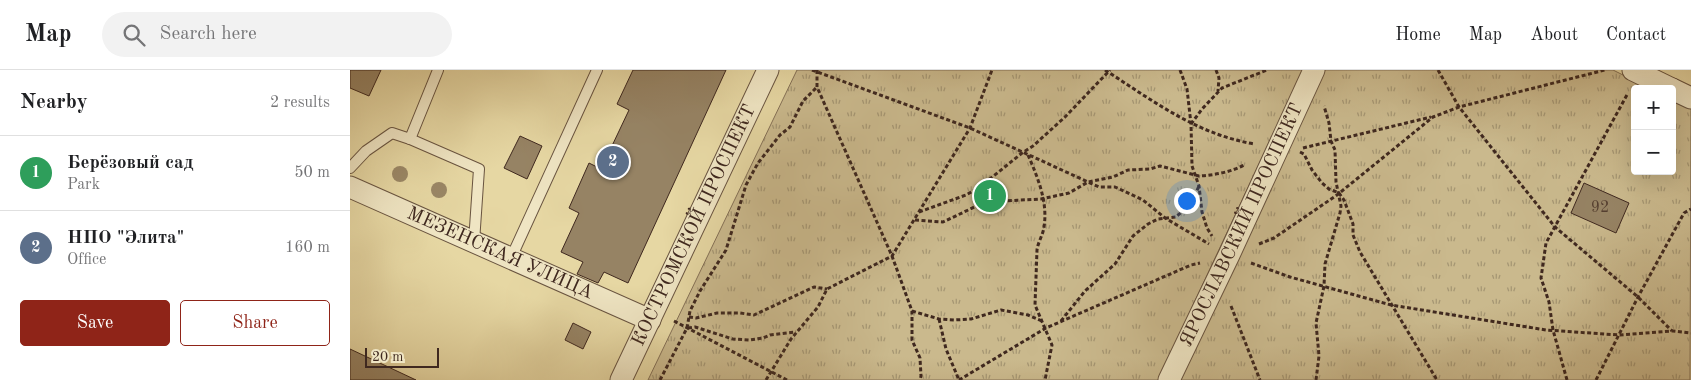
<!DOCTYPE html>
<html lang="en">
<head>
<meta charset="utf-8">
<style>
  body { margin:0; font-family:"Old Standard TT",serif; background:#f2f2f2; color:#202124 }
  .controls { position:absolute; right:15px; top:15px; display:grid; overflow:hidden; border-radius:5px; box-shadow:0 5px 20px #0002 }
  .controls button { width:45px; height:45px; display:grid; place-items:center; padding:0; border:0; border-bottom:1px solid #e0e0e0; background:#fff; color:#202124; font:25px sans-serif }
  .scale { position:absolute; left:15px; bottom:12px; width:74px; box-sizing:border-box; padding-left:5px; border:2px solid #3f281f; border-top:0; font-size:14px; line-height:18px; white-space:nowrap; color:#3f281f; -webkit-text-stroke:4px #efe5c3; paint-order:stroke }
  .you { position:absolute; left:836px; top:130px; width:18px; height:18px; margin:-12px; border:4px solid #fff; border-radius:50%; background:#1a73e8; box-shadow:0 0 0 8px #1a73e833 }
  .badge { display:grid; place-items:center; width:32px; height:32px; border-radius:50%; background:#8f2418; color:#fff; font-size:16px; font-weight:700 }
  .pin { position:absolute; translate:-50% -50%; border:2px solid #fff; box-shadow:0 1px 5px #0006 }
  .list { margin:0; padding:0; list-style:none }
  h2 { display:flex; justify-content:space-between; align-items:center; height:65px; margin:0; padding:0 20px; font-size:21px }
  h2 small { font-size:16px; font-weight:400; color:#757577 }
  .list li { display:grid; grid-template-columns:32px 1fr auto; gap:15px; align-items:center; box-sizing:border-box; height:75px; padding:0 20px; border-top:1px solid #e0e0e0 }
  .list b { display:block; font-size:19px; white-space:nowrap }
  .list p { margin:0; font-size:16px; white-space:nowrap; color:#757577 }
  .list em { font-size:16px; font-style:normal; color:#757577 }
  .actions { display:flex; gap:10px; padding:15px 20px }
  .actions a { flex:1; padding:11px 0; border:1px solid #8f2418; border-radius:5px; text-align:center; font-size:18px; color:#8f2418 }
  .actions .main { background:#8f2418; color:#fff }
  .icon { flex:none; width:28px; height:28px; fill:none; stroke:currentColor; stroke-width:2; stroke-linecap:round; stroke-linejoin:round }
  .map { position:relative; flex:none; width:1341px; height:310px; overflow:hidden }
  header { display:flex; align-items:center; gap:30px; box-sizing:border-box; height:70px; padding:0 25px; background:#fff; border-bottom:1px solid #e0e0e0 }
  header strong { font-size:24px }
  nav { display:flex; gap:28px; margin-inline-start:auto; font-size:18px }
  .search { width:350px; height:45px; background:#f2f2f2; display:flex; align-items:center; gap:12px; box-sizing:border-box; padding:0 18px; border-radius:28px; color:#757577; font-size:19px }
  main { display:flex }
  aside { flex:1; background:#fff }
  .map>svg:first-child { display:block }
</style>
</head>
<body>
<header>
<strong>Map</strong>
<div class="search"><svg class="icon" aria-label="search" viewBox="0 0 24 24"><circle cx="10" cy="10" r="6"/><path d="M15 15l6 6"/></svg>Search here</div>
<nav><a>Home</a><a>Map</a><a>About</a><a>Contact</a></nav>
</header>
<main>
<aside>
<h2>Nearby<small>2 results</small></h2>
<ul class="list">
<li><span class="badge" style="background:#2e9e5b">1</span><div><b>Берёзовый сад</b><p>Park</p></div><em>50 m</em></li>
<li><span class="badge" style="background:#5c6f8a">2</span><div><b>НПО &quot;Элита&quot;</b><p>Office</p></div><em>160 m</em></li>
</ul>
<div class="actions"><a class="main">Save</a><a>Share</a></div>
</aside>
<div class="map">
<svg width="1341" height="310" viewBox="0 0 1341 310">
  <defs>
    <pattern id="park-tufts" width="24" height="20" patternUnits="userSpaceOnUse" patternTransform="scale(1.25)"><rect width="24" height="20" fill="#cab98d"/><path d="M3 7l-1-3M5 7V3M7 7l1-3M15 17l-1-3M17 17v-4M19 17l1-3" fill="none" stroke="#a59673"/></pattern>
  </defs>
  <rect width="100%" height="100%" fill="#e6d7a3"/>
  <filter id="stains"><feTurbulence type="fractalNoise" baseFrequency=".004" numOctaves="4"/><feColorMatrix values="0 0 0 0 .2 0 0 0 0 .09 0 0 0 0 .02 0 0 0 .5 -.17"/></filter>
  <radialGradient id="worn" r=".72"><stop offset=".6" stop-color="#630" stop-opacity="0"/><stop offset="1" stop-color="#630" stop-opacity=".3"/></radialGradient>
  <!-- park -->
  <g fill="url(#park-tufts)" stroke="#847056">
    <path d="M447,0H953L808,310H298Z"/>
    <path d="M975,0H1263L1301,19H1285V101H1322V29L1341,38L1340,310H828Z"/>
  </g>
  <!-- building -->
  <g fill="#968364" stroke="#3f281f">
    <path d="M0,0H31L19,26L0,18Z"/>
    <path d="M283,0H376L278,213L254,202L248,213L227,204L233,192L211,182L229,143L219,138L239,93L251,99L279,40L267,34Z"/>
    <path d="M170,66L192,76L177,109L154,98Z"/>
    <path d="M1234,113L1279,133L1266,163L1221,143Z"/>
    <path d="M223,253L241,262L233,279L215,270Z"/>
    <path d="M0,279L66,310H0Z"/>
  </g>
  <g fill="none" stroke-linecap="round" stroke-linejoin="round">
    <!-- lane casing -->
    <g stroke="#695440" stroke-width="12">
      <g id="lane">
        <path d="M60,69L88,0"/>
        <path d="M0,98L16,81L42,63L60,69L129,99L124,172"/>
        <path d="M161,188L247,0"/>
      </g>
    </g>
    <!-- street casing -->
    <g stroke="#695440" stroke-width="23">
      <g id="street">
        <path d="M1283,0L1322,19"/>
        <path d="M1322,19L1341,28"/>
        <path id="s1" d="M0,117L300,250"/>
        <path id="s2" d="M271,310L418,0"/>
        <path id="s3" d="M819,310L879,185L964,0"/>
      </g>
    </g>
    <!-- path -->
    <g stroke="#3f281f" stroke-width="3" stroke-dasharray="4 2.5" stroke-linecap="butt">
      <path d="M462,0L620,58L749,117H765L793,130L815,148L859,174"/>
      <path d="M467,0V17L542,186L562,241V270L570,288L571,306L570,310"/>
      <path d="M755,0C803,31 848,65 905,74"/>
      <path d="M830,0L837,19L841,54L842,96L849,116L852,142L857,158L862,166"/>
      <path d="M866,0L869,8L868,21"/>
      <path d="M1088,0L1109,37L1205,157L1288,227L1322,261"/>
      <path d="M841,54L852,39L872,18L917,0"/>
      <path d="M953,78L1081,47"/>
      <path d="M950,82L954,84L962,100L972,113L979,119L989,123L994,130L1003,154V165L1010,182L1087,310"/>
      <path d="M678,85C688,108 698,132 694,157C693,165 688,172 687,180L685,235L702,275L695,310"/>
      <path d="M569,142L616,125L630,117L672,83L683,76L715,47L760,0"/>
      <path d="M565,150L593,152L635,132L691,129L719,123L738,112L763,107L778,100L800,99L810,96L849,106C865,105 881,102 894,95"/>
      <path d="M909,174L924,168L987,125L1083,47L1109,37L1255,0"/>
      <path d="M901,193L940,207L1041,235L1196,260L1269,265L1323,261L1341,263"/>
      <path d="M881,236L910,310"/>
      <path d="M562,241L589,249L604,250L621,249L651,240L678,245L692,251"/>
      <path d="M339,247L346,248L367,243H390L404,245L464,217L477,219"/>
      <path d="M589,249L596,279L609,310"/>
      <path d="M324,251L437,310"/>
      <path d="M711,251L735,221L765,194L783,166L798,154L808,149L826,147L837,137L844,127L849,116"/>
      <path d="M338,258L345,257L383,269L399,270L413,268L420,265L446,262"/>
      <path d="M310,310L337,258L340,241L350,221L376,180L396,115L408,93L430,65L440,57L453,31L467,17"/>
      <path d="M416,310L441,269L468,237L477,219L542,186L620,58L642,0"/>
      <path d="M609,310L696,258L841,195L850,193"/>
      <path d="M966,310L969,286L966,253L974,216L975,194L990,143L991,136L986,112L985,80L981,71L979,53L974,36"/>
      <path d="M1217,310L1203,260L1199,232L1191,208L1196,173L1278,23"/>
      <path d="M1246,310L1288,227L1334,143L1341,139"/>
    </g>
    <!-- lane -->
    <use href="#lane" stroke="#efe5c3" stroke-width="10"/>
    <!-- street -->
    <use href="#street" stroke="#efe5c3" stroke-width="21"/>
  </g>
  <!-- trees -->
  <g fill="#9a8766">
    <circle cx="50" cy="104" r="8"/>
    <circle cx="89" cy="120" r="8"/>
  </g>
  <g text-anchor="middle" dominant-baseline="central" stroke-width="4" stroke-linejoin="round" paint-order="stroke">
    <!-- number labels -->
    <g font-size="16" fill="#553f30">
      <text x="1250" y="138">92</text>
    </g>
    <!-- street labels -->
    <g font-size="19" fill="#3f281f" stroke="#efe5c3">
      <text stroke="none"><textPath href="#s2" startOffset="171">КОСТРОМСКОЙ ПРОСПЕКТ</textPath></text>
      <text stroke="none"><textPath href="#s3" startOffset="171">ЯРОСЛАВСКИЙ ПРОСПЕКТ</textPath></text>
      <text stroke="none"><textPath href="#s1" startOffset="164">МЕЗЕНСКАЯ УЛИЦА</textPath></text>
    </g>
  </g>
  <rect width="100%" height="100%" filter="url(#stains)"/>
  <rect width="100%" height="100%" fill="url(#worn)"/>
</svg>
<div class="controls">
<button>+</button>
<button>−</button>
</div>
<div class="scale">20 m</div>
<div class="you"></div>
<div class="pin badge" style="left:640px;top:126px;background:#2e9e5b">1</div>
<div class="pin badge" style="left:263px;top:92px;background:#5c6f8a">2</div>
</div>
</main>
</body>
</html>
